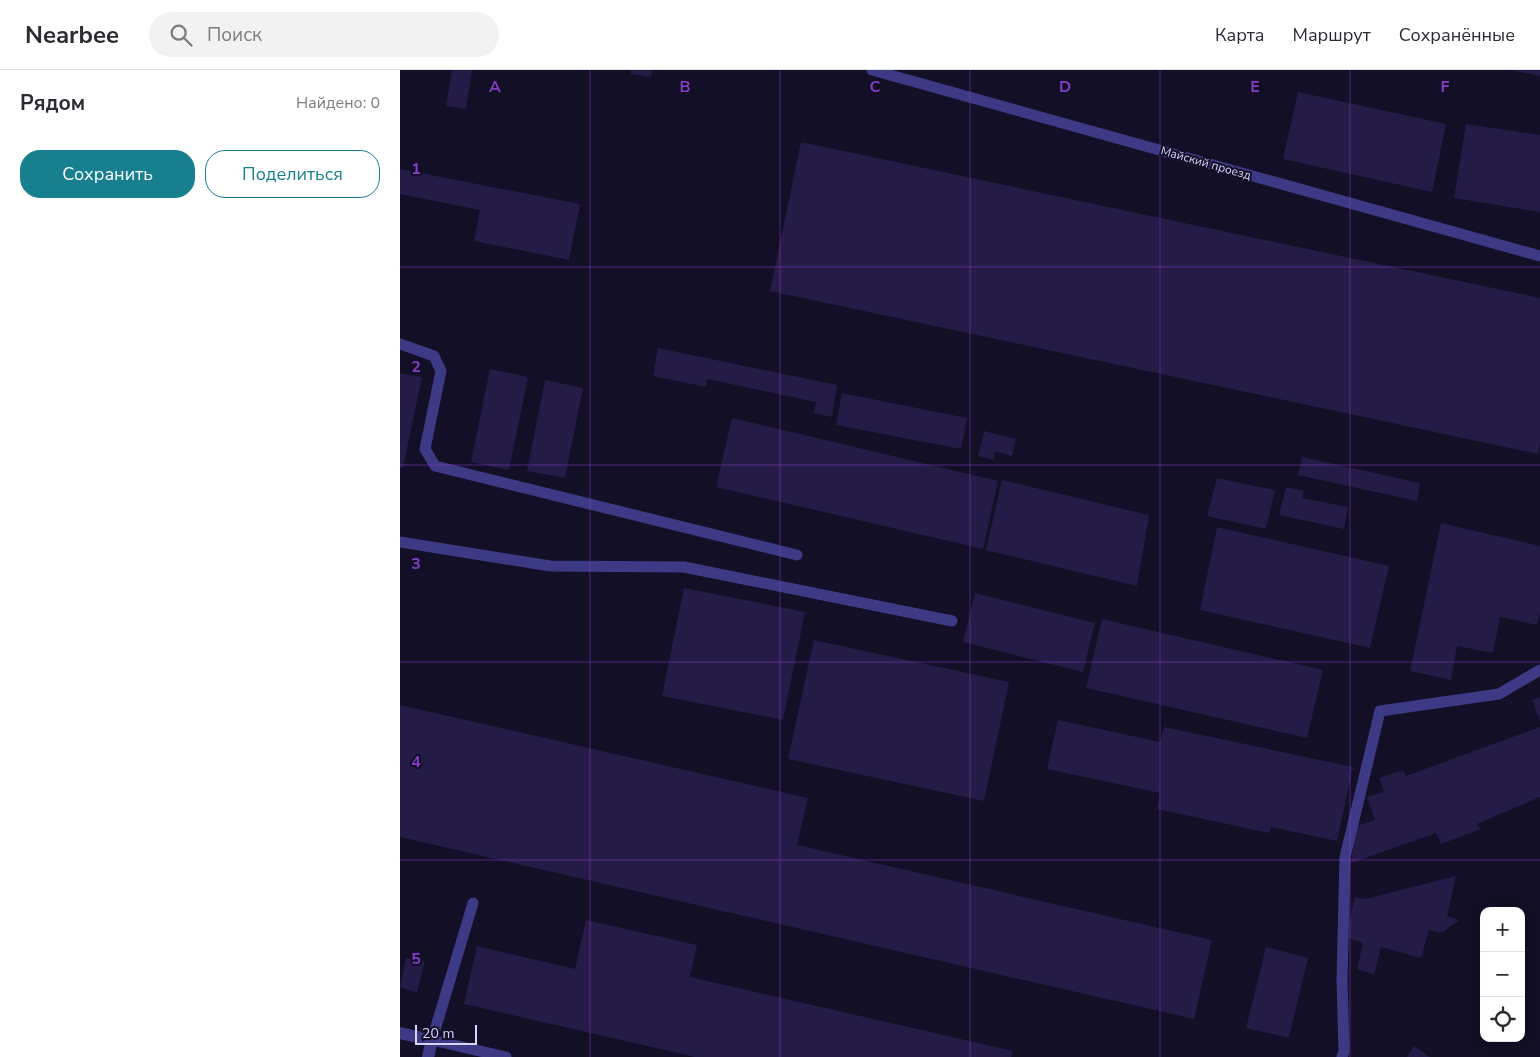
<!DOCTYPE html>
<html lang="ru">
<head>
<meta charset="utf-8">
<style>
  body { margin:0; font-family:"Nunito Sans",sans-serif; background:#f2f2f3; color:#2b2b33 }
  .controls { position:absolute; right:15px; bottom:15px; display:grid; overflow:hidden; border-radius:10px; box-shadow:0 2px 12px #0003 }
  .controls button { width:45px; height:45px; display:grid; place-items:center; padding:0; border:0; border-bottom:1px solid #e1e1e2; background:#fff; color:#2b2b33; font:25px sans-serif }
  .scale { position:absolute; left:15px; bottom:12px; width:62px; box-sizing:border-box; padding-left:5px; border:2px solid #d9d4ff; border-top:0; font-size:14px; line-height:18px; white-space:nowrap; color:#d9d4ff; -webkit-text-stroke:4px #130f26; paint-order:stroke }
  .list { margin:0; padding:0; list-style:none }
  h2 { display:flex; justify-content:space-between; align-items:center; height:65px; margin:0; padding:0 20px; font-size:21px }
  h2 small { font-size:16px; font-weight:400; color:#7c7c81 }
  .actions { display:flex; gap:10px; padding:15px 20px }
  .actions a { flex:1; padding:11px 0; border:1px solid #187f8f; border-radius:20px; text-align:center; font-size:18px; color:#187f8f }
  .actions .main { background:#187f8f; color:#fff }
  .icon { flex:none; width:28px; height:28px; fill:none; stroke:currentColor; stroke-width:2; stroke-linecap:round; stroke-linejoin:round }
  .map { position:relative; flex:none; width:1140px; height:987px; overflow:hidden }
  header { display:flex; align-items:center; gap:30px; box-sizing:border-box; height:70px; padding:0 25px; background:#fff; border-bottom:1px solid #e1e1e2 }
  header strong { font-size:24px }
  nav { display:flex; gap:28px; margin-inline-start:auto; font-size:18px }
  .search { width:350px; height:45px; background:#f2f2f3; display:flex; align-items:center; gap:12px; box-sizing:border-box; padding:0 18px; border-radius:28px; color:#7c7c81; font-size:19px }
  main { display:flex }
  aside { flex:1; background:#fff }
  .map>svg:first-child { display:block }
</style>
</head>
<body>
<header>
<strong>Nearbee</strong>
<div class="search"><svg class="icon" aria-label="search" viewBox="0 0 24 24"><circle cx="10" cy="10" r="6"/><path d="M15 15l6 6"/></svg>Поиск</div>
<nav><a>Карта</a><a>Маршрут</a><a>Сохранённые</a></nav>
</header>
<main>
<aside>
<h2>Рядом<small>Найдено: 0</small></h2>
<ul class="list">
</ul>
<div class="actions"><a class="main">Сохранить</a><a>Поделиться</a></div>
</aside>
<div class="map">
<svg width="1140" height="987" viewBox="0 0 1140 987">
  <rect width="100%" height="100%" fill="#130f26"/>
  <!-- building -->
  <g fill="#241b47">
    <path d="M52,0H72L66,39L46,36Z"/>
    <path d="M231,0H252L251,7L231,4Z"/>
    <path d="M1115,0H1140V6L1115,1Z"/>
    <path d="M898,22L1046,54L1032,122L883,89Z"/>
    <path d="M1066,54L1140,65V142L1054,128Z"/>
    <path d="M401,72L1140,228V373L1138,384L370,221Z"/>
    <path d="M0,99L180,134L169,190L74,171L80,140L0,124Z"/>
    <path d="M258,278L437,315L432,347L414,343L416,332L307,309L306,317L253,306Z"/>
    <path d="M90,299L128,307L109,400L71,392Z"/>
    <path d="M0,303L22,307L3,398H0Z"/>
    <path d="M145,310L183,318L165,408L127,401Z"/>
    <path d="M442,323L567,348L561,379L436,355Z"/>
    <path d="M332,348L598,411L583,479L316,417Z"/>
    <path d="M584,361L616,369L612,386L595,381L594,390L578,386Z"/>
    <path d="M902,387L1020,413L1017,431L898,405Z"/>
    <path d="M817,408L875,420L866,459L807,446Z"/>
    <path d="M602,410L749,445L737,516L586,480Z"/>
    <path d="M886,417L904,421L902,428L948,437L944,459L879,445Z"/>
    <path d="M1041,453L1140,476V543L1137,555L1100,547L1093,583L1057,576L1051,610L1010,601Z"/>
    <path d="M817,457L989,496L970,578L800,540Z"/>
    <path d="M284,518L405,542L383,650L262,626Z"/>
    <path d="M575,523L695,553L683,602L563,572Z"/>
    <path d="M702,549L923,600L907,668L686,618Z"/>
    <path d="M414,570L609,612L584,731L388,689Z"/>
    <path d="M1140,627V651L1132,630Z"/>
    <path d="M0,635L408,728L397,775L812,870L794,949L0,767Z"/>
    <path d="M658,650L760,672L764,657L953,697L937,771L871,757L869,763L757,739L760,723L647,699Z"/>
    <path d="M1140,657V727L1077,754L1081,759L1041,774L1036,763L951,793L956,756L975,750L967,727L984,722L979,708L1003,700L1006,706Z"/>
    <path d="M1056,806L1047,846L1059,850L1042,863L1029,860L1021,888L981,877L974,905L957,899L963,873L946,867L955,827L965,829Z"/>
    <path d="M186,850L297,875L290,907L613,981L611,987H295L64,934L77,876L175,899Z"/>
    <path d="M866,877L908,888L889,968L846,958Z"/>
    <path d="M6,888L25,891L17,923L0,917Z"/>
    <path d="M1014,976L1030,987H1007Z"/>
  </g>
  <g fill="none" stroke-linecap="round" stroke-linejoin="round">
    <!-- lane -->
    <g stroke="#3d3a85" stroke-width="11">
      <path d="M472,0L1140,186"/>
      <path d="M0,274L34,286L41,301L25,379L35,396L397,485"/>
      <path d="M0,472L150,496L284,497L552,551"/>
      <path d="M73,833L32,970L106,987"/>
      <path d="M942,987L944,981L942,910L945,787L980,641L1099,624L1140,600"/>
    </g>
    <!-- street -->
    <path stroke="#3d3a85" stroke-width="12" d="M0,963L32,970L28,987"/>
  </g>
  <!-- grid -->
  <path fill="none" stroke="#843dc5" stroke-width="1" stroke-opacity="0.55" d="M190,0V987M380,0V987M570,0V987M760,0V987M950,0V987M0,197H1140M0,395H1140M0,592H1140M0,790H1140"/>
  <g text-anchor="middle" dominant-baseline="central" stroke-width="4" stroke-linejoin="round" paint-order="stroke">
    <!-- street labels -->
    <g font-size="12" fill="#d9d4ff" stroke="#130f26">
      <text transform="translate(806 93) rotate(16)">Майский проезд</text>
    </g>
  </g>
  <g font-size="16" text-anchor="middle" font-weight="bold" fill="#843dc5" stroke="#130f26" stroke-width="4" stroke-linejoin="round" paint-order="stroke">
    <text x="95" y="22">A</text>
    <text x="285" y="22">B</text>
    <text x="475" y="22">C</text>
    <text x="665" y="22">D</text>
    <text x="855" y="22">E</text>
    <text x="1045" y="22">F</text>
    <text x="16" y="104">1</text>
    <text x="16" y="302">2</text>
    <text x="16" y="499">3</text>
    <text x="16" y="697">4</text>
    <text x="16" y="894">5</text>
  </g>
</svg>
<div class="controls">
<button>+</button>
<button>−</button>
<button><svg class="icon" aria-label="locate" viewBox="0 0 24 24"><circle cx="12" cy="12" r="6"/><path d="M12 2v4M12 18v4M2 12h4M18 12h4"/></svg></button>
</div>
<div class="scale">20 m</div>
</div>
</main>
</body>
</html>
